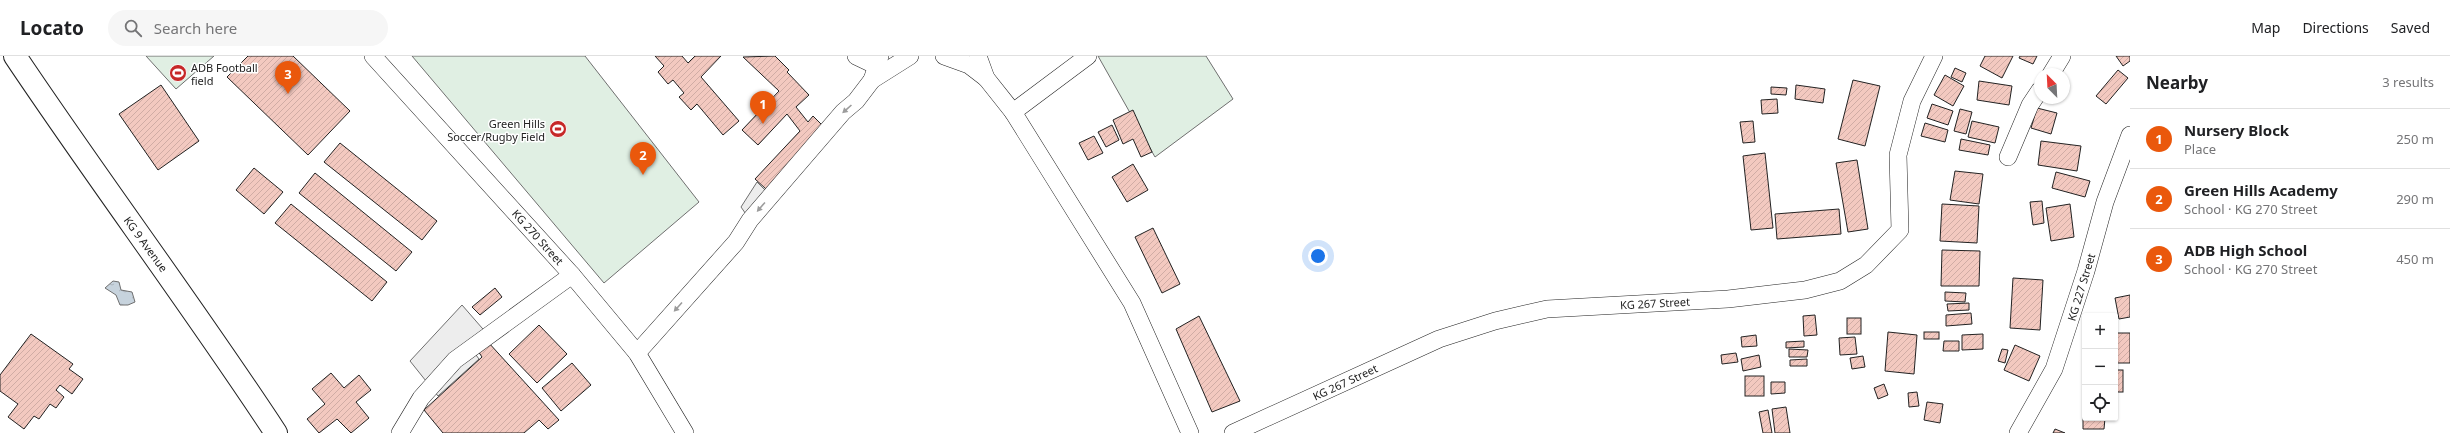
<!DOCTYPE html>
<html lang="en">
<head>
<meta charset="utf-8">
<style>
  body { margin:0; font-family:"Noto Sans",sans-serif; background:#f6f6f6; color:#202124 }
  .controls { position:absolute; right:12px; bottom:12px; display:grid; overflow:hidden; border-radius:4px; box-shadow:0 1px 3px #0004 }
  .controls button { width:36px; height:36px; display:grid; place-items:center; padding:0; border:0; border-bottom:1px solid #e0e0e0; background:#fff; color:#202124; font:20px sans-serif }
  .compass { position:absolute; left:2034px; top:12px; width:36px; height:36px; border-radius:50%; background:#fff; box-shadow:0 1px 3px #0004; rotate:336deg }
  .you { position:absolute; left:1318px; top:200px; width:14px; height:14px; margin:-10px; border:3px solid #fff; border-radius:50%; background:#1a73e8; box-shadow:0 0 0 6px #1a73e833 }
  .badge { display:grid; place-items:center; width:26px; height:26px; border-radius:50%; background:#ea580c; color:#fff; font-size:13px; font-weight:700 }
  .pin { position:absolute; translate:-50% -33px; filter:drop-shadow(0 1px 2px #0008) }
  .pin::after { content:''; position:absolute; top:21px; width:14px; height:12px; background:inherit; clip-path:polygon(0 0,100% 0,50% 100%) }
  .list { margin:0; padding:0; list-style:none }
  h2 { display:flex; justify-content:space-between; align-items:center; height:52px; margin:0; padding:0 16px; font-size:17px }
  h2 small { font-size:13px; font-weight:400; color:#757577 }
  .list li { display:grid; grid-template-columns:26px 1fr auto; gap:12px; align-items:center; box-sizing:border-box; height:60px; padding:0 16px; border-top:1px solid #e0e0e0 }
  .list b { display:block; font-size:15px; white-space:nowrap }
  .list p { margin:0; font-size:13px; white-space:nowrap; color:#757577 }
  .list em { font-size:13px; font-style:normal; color:#757577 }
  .icon { flex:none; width:22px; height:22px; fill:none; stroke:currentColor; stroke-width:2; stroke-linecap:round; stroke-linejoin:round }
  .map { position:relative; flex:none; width:2130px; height:377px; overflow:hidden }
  header { display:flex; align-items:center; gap:24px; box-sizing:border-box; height:56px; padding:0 20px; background:#fff; border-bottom:1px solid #e0e0e0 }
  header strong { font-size:19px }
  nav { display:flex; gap:22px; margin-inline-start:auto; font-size:14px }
  .search { width:280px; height:36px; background:#f6f6f6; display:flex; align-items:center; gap:10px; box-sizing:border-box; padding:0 14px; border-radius:22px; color:#757577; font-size:15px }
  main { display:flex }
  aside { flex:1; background:#fff }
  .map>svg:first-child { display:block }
</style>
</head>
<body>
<header>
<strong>Locato</strong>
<div class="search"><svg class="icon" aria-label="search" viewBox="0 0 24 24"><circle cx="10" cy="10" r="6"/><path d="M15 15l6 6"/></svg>Search here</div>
<nav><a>Map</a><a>Directions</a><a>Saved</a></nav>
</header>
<main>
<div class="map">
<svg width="2130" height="377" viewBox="0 0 2130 377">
  <defs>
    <pattern id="water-ripples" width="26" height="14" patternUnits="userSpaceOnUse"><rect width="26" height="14" fill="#c7d3dd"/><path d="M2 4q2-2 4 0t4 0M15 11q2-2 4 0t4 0" fill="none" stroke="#abb5bd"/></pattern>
    <pattern id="building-hatch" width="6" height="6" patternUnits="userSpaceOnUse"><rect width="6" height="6" fill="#f3c9c0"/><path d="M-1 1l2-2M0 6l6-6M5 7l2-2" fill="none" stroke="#d0aca5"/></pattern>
  </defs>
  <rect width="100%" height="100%" fill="#fff"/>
  <!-- green -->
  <g fill="#e0efe3" stroke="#6f6f6f">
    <path d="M146,0H214L176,33Z"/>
    <path d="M412,0H585L699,146L604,227Z"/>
    <path d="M1098,0H1206L1233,43L1155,101Z"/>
  </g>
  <!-- parking -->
  <g fill="#ededed" stroke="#6f6f6f">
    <path d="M757,126L766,135L750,164L741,151Z"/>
    <path d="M462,249L489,280L473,295L479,303L438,340L410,305Z"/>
  </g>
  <!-- water -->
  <path fill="url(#water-ripples)" stroke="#6f6f6f" d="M113,225L119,226L121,234L132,236L135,246L128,249H120L116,239L105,232Z"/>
  <!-- building -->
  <g fill="url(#building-hatch)" stroke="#222">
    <path d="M248,0H293L350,55L308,99L227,21Z"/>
    <path d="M655,0H682L688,7L695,0H721L701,21L739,65L723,79L697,48L691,54L679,41L684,37L673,24L668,28L658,16L664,10Z"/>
    <path d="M775,0L789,14L787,16L809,39L796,51L808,66L813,60L823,70L766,133L755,123L800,75L787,58L758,89L742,74L779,35L743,1Z"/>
    <path d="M1985,0H2013L2002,22L1980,10Z"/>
    <path d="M2020,0H2037L2033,8L2019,2Z"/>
    <path d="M2116,0H2130V5L2123,10Z"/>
    <path d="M1955,12L1966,17L1962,26L1951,21Z"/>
    <path d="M2118,14L2128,22L2106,48L2096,40Z"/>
    <path d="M1945,19L1964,30L1953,50L1934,39Z"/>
    <path d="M1853,24L1880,30L1865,90L1838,83Z"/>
    <path d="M1979,25L2012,30L2009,49L1977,44Z"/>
    <path d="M161,29L199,85L158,114L119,58Z"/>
    <path d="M1796,29L1825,33L1823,47L1795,43Z"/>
    <path d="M1771,31L1787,32L1786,39L1771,38Z"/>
    <path d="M1777,43L1778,57L1762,58L1761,44Z"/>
    <path d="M1932,48L1953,55L1948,69L1927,62Z"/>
    <path d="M2037,52L2057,57L2051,78L2031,72Z"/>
    <path d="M1960,53L1972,56L1966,78L1954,75Z"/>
    <path d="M1133,54L1152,96L1141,101L1133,83L1123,88L1113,64Z"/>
    <path d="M1753,65L1755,86L1743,87L1740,66Z"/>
    <path d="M1972,65L1999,71L1995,87L1968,81Z"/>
    <path d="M1925,67L1948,74L1945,86L1921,80Z"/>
    <path d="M1112,69L1119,84L1106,91L1098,76Z"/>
    <path d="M1094,80L1103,97L1088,104L1079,87Z"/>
    <path d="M1961,83L1990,89L1988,99L1959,94Z"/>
    <path d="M2041,85L2081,90L2077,115L2038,109Z"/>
    <path d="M340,87L437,165L422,184L324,106Z"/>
    <path d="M1765,97L1773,172L1751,174L1743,100Z"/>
    <path d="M1857,104L1868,173L1848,176L1836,107Z"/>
    <path d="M1133,108L1148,134L1127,146L1112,121Z"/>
    <path d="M254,112L283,136L264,158L236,134Z"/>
    <path d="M1955,115L1983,118L1979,148L1950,144Z"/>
    <path d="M2056,116L2090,125L2085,141L2052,132Z"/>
    <path d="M315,117L412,196L396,215L299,137Z"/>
    <path d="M2042,145L2044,167L2033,169L2030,146Z"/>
    <path d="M291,148L387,226L372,245L275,167Z"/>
    <path d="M1942,148L1979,150L1977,187L1940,185Z"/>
    <path d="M2070,148L2074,181L2051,185L2046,152Z"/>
    <path d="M1839,153L1841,178L1777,183L1775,158Z"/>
    <path d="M1153,172L1180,228L1162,237L1135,181Z"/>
    <path d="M1942,194L1980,195L1979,230H1941Z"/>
    <path d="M2013,222L2043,224L2040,274L2010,272Z"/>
    <path d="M495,232L502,241L480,259L472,251Z"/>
    <path d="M1945,236L1966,237L1965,246L1945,245Z"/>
    <path d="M2130,239V261L2119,263L2115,242Z"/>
    <path d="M1969,247V254L1948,255L1947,248Z"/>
    <path d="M1971,257L1972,268L1946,270V259Z"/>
    <path d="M1815,259L1817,279L1804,280L1803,260Z"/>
    <path d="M1199,260L1240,345L1212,356L1176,273Z"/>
    <rect x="1847" y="262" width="14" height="16"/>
    <path d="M539,269L567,298L537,327L509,298Z"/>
    <path d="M1888,276L1917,279L1914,318L1885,315Z"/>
    <rect x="1924" y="276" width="15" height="7"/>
    <rect x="2115" y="277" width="15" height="30"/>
    <path d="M31,278L73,308L69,313L83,323L72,338L60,329L56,334L64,341L56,352L50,348L39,363L34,360L24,373L8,361L18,348L0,335V319Z"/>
    <path d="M1983,278V293L1962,294V279Z"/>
    <path d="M1756,279L1757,290L1742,291L1741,281Z"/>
    <path d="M1855,281L1857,298L1840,299L1839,282Z"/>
    <path d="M1804,285V291L1786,292V286Z"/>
    <path d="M1944,285H1959V295H1943Z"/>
    <path d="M488,286L559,364L548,373L539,364L524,377H443L424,354L482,301L478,295Z"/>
    <path d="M2015,289L2040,300L2029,325L2004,314Z"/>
    <path d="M1789,293L1808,294L1807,301H1789Z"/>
    <path d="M2002,293L2008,294L2005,307L1998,305Z"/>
    <path d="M1736,297L1738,306L1722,308L1721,299Z"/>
    <path d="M1759,299L1761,311L1743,315L1741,303Z"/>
    <path d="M1863,300L1865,311L1852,313L1850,302Z"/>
    <path d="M1807,303V310H1790V304Z"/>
    <path d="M572,307L591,329L561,355L542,332Z"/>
    <rect x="2115" y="314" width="8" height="22"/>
    <path d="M331,317L344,332L359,319L371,334L356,346L369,362L351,377L337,363L319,377L307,363L325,348L312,333Z"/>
    <rect x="1745" y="320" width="19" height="20"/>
    <path d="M1771,326H1785V337L1771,338Z"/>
    <path d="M1884,328L1888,339L1878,343L1874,332Z"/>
    <path d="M1917,336L1919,350L1909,351L1908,337Z"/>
    <path d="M1927,346L1943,348L1940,367L1924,364Z"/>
    <path d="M1786,351L1790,377H1775L1772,353Z"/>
    <path d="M1768,354L1772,377H1763L1759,356Z"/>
    <path d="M2083,360L2085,362H2105L2104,373H2083Z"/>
    <path d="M2055,373L2065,377H2053Z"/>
  </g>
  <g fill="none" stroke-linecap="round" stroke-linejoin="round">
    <!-- minor casing -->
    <g stroke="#222" stroke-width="18">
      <g id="minor">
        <path d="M373,0L572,219L637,297L685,377"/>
        <path d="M856,0L877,10"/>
        <path d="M944,0L969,9L986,22"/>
        <path d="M978,0L986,22L1013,56L1132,247L1190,377"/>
        <path d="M2051,18L2062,0"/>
        <path d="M872,24L880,0"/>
        <path d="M1013,56L1088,0"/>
        <path d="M2008,101L2030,49L2040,34"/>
        <path d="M637,297L736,186L750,164L843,56L856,45L872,24L910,0"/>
        <path d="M400,377L421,342L455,304L572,219"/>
        <path d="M1233,377L1439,283L1495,265L1547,253L1728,243L1805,234L1840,225L1866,209L1900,174L1898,99L1912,45L1934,0"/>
        <path d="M2018,377L2054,313L2086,215L2105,146L2130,79"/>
      </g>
    </g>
    <!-- major casing -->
    <g stroke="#222" stroke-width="24">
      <path id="major" d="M15,0C100,127 192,249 276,377"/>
    </g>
    <!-- minor -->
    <use href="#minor" stroke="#fff" stroke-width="17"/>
    <!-- major -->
    <use href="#major" stroke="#fff" stroke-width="22"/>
  </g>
  <!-- one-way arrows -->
  <defs><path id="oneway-solid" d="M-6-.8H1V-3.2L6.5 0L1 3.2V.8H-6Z"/></defs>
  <g fill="#9c9c9c">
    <use href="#oneway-solid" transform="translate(847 53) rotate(138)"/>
    <use href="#oneway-solid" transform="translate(761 151) rotate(131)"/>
    <use href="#oneway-solid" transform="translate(678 251) rotate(132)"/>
  </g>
  <!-- icons -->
  <defs>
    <g id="stadium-disc" transform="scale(0.9)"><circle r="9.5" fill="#c62828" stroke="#fff"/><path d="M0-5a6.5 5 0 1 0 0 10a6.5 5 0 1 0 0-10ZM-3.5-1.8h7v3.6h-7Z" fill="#fff"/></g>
  </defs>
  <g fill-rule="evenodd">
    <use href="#stadium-disc" x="178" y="17"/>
    <use href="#stadium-disc" x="558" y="73"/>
  </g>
  <g text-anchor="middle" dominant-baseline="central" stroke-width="3" stroke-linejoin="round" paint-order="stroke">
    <!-- poi labels -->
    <g font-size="11" fill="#222" stroke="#fff" text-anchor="start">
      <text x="191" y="11">ADB Football<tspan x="191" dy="13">field</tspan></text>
      <text x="545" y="67" text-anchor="end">Green Hills<tspan x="545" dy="13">Soccer/Rugby Field</tspan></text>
    </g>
    <!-- street labels -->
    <g font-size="11" fill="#222" stroke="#fff">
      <text transform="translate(538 181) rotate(48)">KG 270 Street</text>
      <text transform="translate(146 188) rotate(54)">KG 9 Avenue</text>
      <text transform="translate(2081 231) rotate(-73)">KG 227 Street</text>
      <text transform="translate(1655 247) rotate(-3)">KG 267 Street</text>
      <text transform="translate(1345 326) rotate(-25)">KG 267 Street</text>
    </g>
  </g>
</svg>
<div class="controls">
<button>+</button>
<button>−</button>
<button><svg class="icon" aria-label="locate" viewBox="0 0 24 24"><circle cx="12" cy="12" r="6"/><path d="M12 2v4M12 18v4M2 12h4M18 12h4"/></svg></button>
</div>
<svg class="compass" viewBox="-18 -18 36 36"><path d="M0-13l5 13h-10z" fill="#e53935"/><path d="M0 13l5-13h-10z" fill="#757577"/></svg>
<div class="you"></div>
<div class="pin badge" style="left:763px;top:68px">1</div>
<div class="pin badge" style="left:643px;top:119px">2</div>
<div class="pin badge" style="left:288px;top:38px">3</div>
</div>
<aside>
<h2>Nearby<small>3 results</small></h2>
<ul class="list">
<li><span class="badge">1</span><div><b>Nursery Block</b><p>Place</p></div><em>250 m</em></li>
<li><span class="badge">2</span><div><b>Green Hills Academy</b><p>School · KG 270 Street</p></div><em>290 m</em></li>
<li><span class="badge">3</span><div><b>ADB High School</b><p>School · KG 270 Street</p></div><em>450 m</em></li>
</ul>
</aside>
</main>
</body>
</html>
